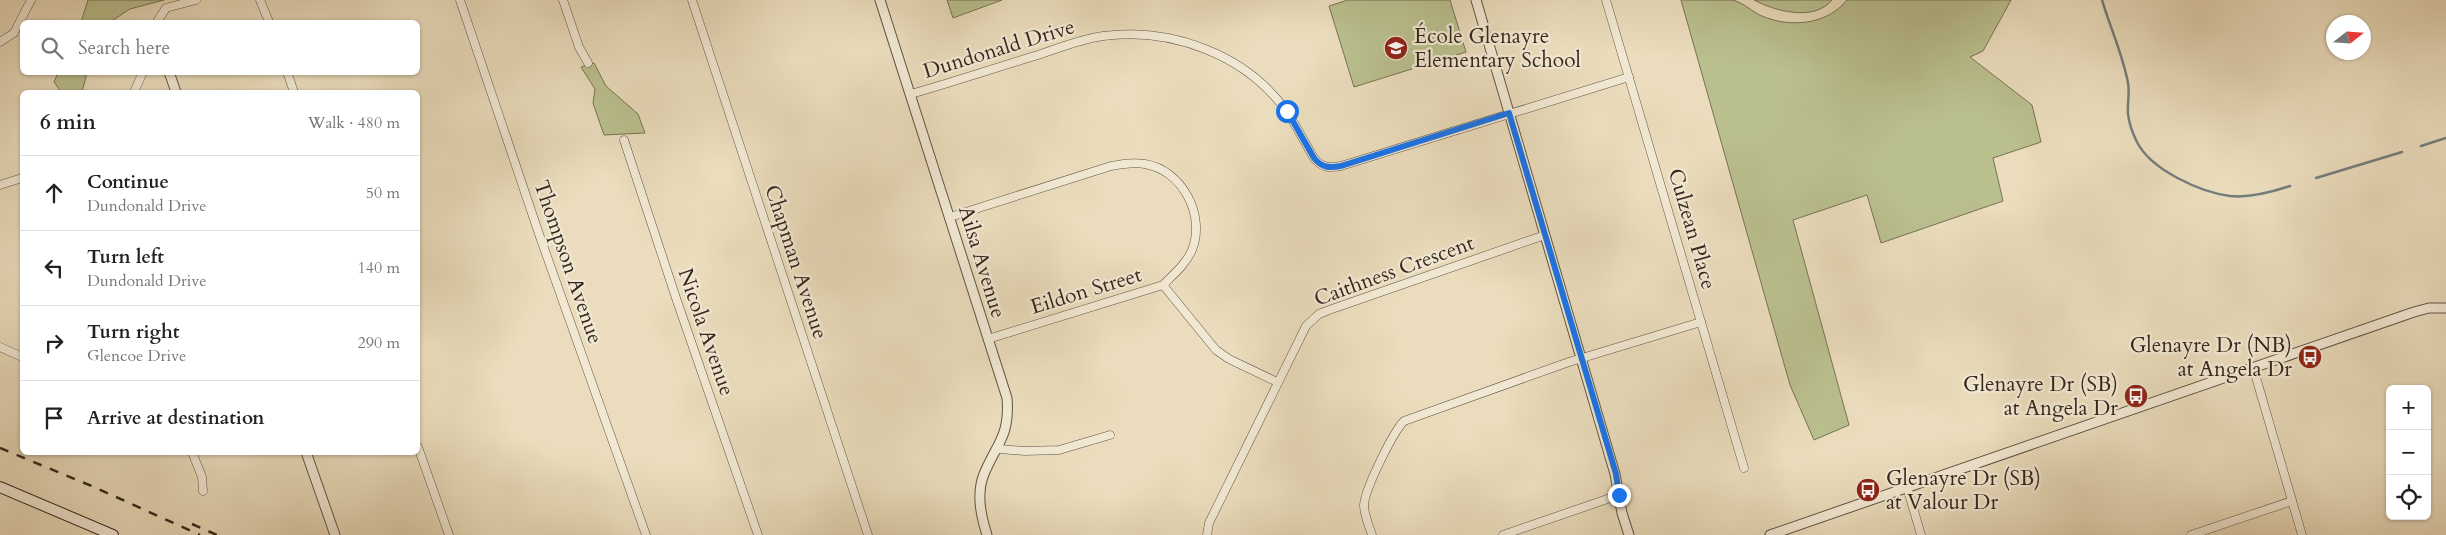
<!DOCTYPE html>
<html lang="en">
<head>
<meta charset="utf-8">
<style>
  body { margin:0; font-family:Cardo,serif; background:#f2f2f2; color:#222 }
  .controls { position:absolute; right:15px; bottom:15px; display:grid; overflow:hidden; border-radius:8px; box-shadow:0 1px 4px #0004 }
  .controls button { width:45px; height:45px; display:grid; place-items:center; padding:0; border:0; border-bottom:1px solid #e0e0e0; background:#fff; color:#222; font:25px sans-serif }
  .compass { position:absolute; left:2326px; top:15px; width:45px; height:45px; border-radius:50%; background:#fff; box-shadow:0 1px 4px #0004; rotate:73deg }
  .stop { position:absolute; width:15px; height:15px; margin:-11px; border:4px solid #1a73e8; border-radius:50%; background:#fff }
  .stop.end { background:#1a73e8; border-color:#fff; box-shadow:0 1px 5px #0008 }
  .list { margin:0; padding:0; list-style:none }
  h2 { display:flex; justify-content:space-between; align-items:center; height:65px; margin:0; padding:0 20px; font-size:21px }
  h2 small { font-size:16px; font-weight:400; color:#767676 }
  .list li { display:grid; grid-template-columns:32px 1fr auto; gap:15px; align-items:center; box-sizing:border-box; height:75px; padding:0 20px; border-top:1px solid #e0e0e0 }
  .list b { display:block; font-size:19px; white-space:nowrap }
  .list p { margin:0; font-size:16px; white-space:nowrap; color:#767676 }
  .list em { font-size:16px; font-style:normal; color:#767676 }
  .icon { flex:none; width:28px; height:28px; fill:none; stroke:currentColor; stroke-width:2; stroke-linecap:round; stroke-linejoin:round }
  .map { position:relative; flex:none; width:2446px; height:535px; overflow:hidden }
  .search { position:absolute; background:#fff; box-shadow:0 1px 4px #0004; left:20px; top:20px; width:400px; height:55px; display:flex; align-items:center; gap:12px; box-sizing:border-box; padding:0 18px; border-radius:8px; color:#767676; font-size:19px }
  .panel { position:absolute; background:#fff; box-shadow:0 1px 4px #0004; left:20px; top:90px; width:400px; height:365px; border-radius:8px }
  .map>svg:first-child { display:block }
</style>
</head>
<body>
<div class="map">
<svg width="2446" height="535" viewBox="0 0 2446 535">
  <rect width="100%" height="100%" fill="#eadcbc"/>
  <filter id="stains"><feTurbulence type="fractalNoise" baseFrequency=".004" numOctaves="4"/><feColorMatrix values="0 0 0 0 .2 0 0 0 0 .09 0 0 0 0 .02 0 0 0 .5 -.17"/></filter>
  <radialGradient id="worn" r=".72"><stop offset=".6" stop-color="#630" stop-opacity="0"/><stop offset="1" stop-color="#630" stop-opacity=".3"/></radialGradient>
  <!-- green -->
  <g fill="#babf8e" stroke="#787256">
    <path d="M88,0H164L130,9L110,22H81Z"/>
    <path d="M947,0H1002L953,18Z"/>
    <path d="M1348,0H1450L1466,52L1354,87L1329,6Z"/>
    <path d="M1681,0C1697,0 1715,0 1731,0C1742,1 1752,12 1762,16C1790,28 1827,25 1847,0H2011L1983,51L1970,57L2032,105L2041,142L1993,158L2003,201L1881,243L1867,195L1793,220L1849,425L1814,440L1790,385Z"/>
    <path d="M1754,0H1832C1814,22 1775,11 1754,0Z"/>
    <path d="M594,63L606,86L638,114L645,133L604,135L593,103L595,89L581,67Z"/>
    <path d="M58,73H87L82,92H61L54,82Z"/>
  </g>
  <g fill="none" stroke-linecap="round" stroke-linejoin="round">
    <!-- stream -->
    <g stroke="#737e7c" stroke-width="2.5">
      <path d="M2102,0C2110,27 2123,55 2128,83C2130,93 2127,104 2128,114C2129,123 2133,134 2137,142C2151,170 2200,192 2230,196C2249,198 2272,192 2290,186"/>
      <path d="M2421,146L2446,138"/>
      <path d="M2316,178L2402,152"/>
    </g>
    <!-- minor casing -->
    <g stroke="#625445" stroke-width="9">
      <g id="minor">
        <path d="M260,0L269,22"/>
        <path d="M460,0L539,234L646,535"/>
        <path d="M563,0L579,47L588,63"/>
        <path d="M692,0L868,535"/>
        <path d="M1606,0L1744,468"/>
        <path d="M157,22L166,8L196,0"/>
        <path d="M0,42L14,33L31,0"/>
        <path d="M287,72L294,92"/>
        <path d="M134,92L143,72"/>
        <path d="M911,94C953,82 995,68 1038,55C1059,48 1081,39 1103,36C1172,27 1247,55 1287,112C1297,127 1305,143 1314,158C1322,168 1329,168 1341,166L1629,77"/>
        <path d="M624,140L676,298L758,535"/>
        <path d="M0,185L22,178"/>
        <path d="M950,217L1111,166C1122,164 1133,162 1145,164C1182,170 1206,215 1192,250C1186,264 1174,274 1163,285"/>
        <path d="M988,339L1163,285L1216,350L1229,359L1277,382"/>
        <path d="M0,347L22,357"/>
        <path d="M2253,367L2302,535"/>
        <path d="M418,447L449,535"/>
        <path d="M999,449L1025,451L1059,450L1110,435"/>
        <path d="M192,452L202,477L203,491"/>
        <path d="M1907,487L1921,535"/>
        <path d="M1207,535L1209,523L1306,326L1319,314L1329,310L1545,235"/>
        <path d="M1372,535C1369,526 1364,515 1364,505C1365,489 1393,432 1404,421L1569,362L1701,322"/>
        <path d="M1503,535L1619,495"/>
        <path d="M2191,535L2292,501"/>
      </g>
    </g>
    <!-- tertiary casing -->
    <g stroke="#625445" stroke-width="11">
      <g id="tertiary">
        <path d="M880,0L1007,398C1010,436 997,443 984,474C976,494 981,516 987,535"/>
        <path d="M1476,0L1615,474L1622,513L1629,535"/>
        <path d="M169,72L176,92"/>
        <path d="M306,452L335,535"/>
        <path d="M1770,535L2414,312L2429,308H2446"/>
      </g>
    </g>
    <!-- secondary casing -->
    <g stroke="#35261d" stroke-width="12">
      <path id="secondary" d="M0,487L113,535"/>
    </g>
    <!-- minor -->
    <use href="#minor" stroke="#f1e8d3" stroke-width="8"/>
    <!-- tertiary -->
    <use href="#tertiary" stroke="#f1e8d3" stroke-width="9"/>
    <!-- secondary -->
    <use href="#secondary" stroke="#f1e8d3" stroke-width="10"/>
    <!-- rail -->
    <g stroke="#35261d" stroke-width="2.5" stroke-dasharray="9 9" stroke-linecap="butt">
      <path d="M0,448L94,487L200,535"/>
      <path d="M192,524L217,535"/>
    </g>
  </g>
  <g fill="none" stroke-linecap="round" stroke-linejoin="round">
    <!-- route -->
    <path stroke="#1a73e8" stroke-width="6" d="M1287,111L1314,158C1322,168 1329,168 1341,166L1509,113L1616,474L1619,495"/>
  </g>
  <!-- icons -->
  <defs>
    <g id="school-disc" transform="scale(1.25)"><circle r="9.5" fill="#8f2418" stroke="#f1e8d3"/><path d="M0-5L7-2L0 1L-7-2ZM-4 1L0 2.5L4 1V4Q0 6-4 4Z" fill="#fff"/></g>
    <g id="bus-disc" transform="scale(1.25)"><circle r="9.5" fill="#8f2418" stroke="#f1e8d3"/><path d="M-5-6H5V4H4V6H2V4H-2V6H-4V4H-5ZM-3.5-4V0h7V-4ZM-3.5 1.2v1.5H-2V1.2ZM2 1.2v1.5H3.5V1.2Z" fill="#fff"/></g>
  </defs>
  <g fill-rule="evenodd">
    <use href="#school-disc" x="1396" y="48"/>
    <use href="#bus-disc" x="2310" y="357"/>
    <use href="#bus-disc" x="2136" y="396"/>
    <use href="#bus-disc" x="1868" y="490"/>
  </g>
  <g text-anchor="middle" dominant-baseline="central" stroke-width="4.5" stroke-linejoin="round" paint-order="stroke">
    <!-- poi labels -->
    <g font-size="21" fill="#35261d" stroke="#f1e8d3" text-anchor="start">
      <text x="1414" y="36">École Glenayre<tspan x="1414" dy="24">Elementary School</tspan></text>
      <text x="2292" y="345" text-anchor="end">Glenayre Dr (NB)<tspan x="2292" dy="24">at Angela Dr</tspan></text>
      <text x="2118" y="384" text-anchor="end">Glenayre Dr (SB)<tspan x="2118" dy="24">at Angela Dr</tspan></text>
      <text x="1886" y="478">Glenayre Dr (SB)<tspan x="1886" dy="24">at Valour Dr</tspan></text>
    </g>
    <!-- street labels -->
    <g font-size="21" fill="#35261d" stroke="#f1e8d3">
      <text transform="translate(999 49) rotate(-17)">Dundonald Drive</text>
      <text transform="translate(1692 229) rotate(74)">Culzean Place</text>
      <text transform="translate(568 262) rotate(71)">Thompson Avenue</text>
      <text transform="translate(796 262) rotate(72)">Chapman Avenue</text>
      <text transform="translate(982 262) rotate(73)">Ailsa Avenue</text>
      <text transform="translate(1394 271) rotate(-20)">Caithness Crescent</text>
      <text transform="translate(1086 291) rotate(-17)">Eildon Street</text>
      <text transform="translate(706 332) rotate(71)">Nicola Avenue</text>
    </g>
  </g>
  <rect width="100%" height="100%" filter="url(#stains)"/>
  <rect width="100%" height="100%" fill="url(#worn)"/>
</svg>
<div class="controls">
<button>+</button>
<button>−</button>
<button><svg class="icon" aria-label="locate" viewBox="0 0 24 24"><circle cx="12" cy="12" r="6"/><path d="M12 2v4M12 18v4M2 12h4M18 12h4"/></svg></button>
</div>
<svg class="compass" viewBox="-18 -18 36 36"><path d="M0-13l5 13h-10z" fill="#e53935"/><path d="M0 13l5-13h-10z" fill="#767676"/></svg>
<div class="stop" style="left:1287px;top:111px"></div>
<div class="stop end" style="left:1619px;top:495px"></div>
<div class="search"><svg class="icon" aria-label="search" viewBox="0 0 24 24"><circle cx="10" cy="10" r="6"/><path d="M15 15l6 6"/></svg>Search here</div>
<section class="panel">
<h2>6 min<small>Walk · 480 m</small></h2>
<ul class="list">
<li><svg class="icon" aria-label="ahead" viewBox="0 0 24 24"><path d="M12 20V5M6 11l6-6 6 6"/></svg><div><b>Continue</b><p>Dundonald Drive</p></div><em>50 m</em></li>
<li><svg class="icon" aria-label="left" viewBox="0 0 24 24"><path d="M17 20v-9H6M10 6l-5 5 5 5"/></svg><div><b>Turn left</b><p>Dundonald Drive</p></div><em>140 m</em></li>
<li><svg class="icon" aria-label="right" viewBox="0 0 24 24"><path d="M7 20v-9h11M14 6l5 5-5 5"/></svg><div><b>Turn right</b><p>Glencoe Drive</p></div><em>290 m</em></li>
<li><svg class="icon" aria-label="arrive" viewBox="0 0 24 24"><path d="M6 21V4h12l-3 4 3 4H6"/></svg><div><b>Arrive at destination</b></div></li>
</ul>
</section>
</div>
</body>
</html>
